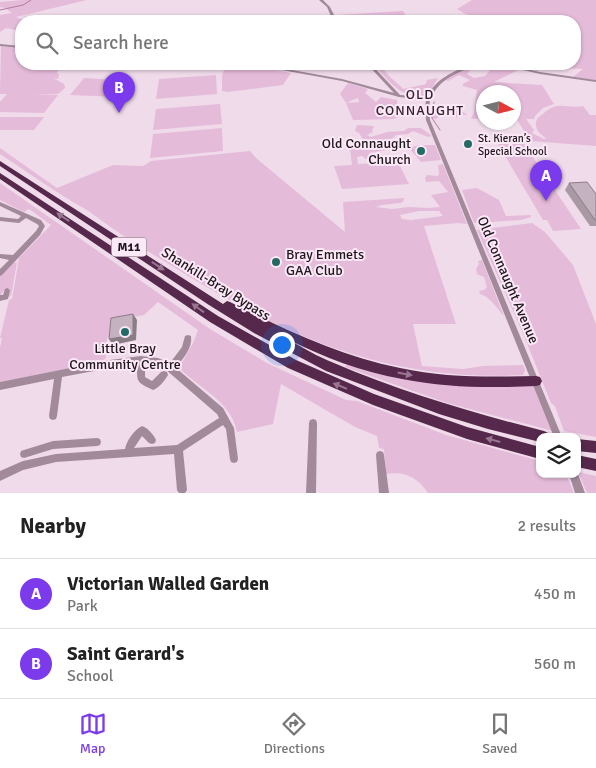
<!DOCTYPE html>
<html lang="en">
<head>
<meta charset="utf-8">
<style>
  body { margin:0; font-family:Signika,sans-serif; background:#f2f2f2; color:#222 }
  .controls { position:absolute; right:15px; bottom:15px; display:grid; overflow:hidden; border-radius:10px; box-shadow:0 1px 4px #0004 }
  .controls button { width:45px; height:45px; display:grid; place-items:center; padding:0; border:0; border-bottom:1px solid #e0e0e0; background:#fff; color:#222; font:25px sans-serif }
  .compass { position:absolute; left:476px; top:85px; width:45px; height:45px; border-radius:50%; background:#fff; box-shadow:0 1px 4px #0004; rotate:97deg }
  .you { position:absolute; left:281px; top:344px; width:18px; height:18px; margin:-12px; border:4px solid #fff; border-radius:50%; background:#1a73e8; box-shadow:0 0 0 8px #1a73e833 }
  .badge { display:grid; place-items:center; width:32px; height:32px; border-radius:50%; background:#7c3aed; color:#fff; font-size:16px; font-weight:700 }
  .pin { position:absolute; translate:-50% -41px; filter:drop-shadow(0 1px 2px #0008) }
  .pin::after { content:''; position:absolute; top:26px; width:18px; height:15px; background:inherit; clip-path:polygon(0 0,100% 0,50% 100%) }
  .list { margin:0; padding:0; list-style:none }
  h2 { display:flex; justify-content:space-between; align-items:center; height:65px; margin:0; padding:0 20px; font-size:21px }
  h2 small { font-size:16px; font-weight:400; color:#767676 }
  .list li { display:grid; grid-template-columns:32px 1fr auto; gap:15px; align-items:center; box-sizing:border-box; height:70px; padding:0 20px; border-top:1px solid #e0e0e0 }
  .list b { display:block; font-size:19px; white-space:nowrap }
  .list p { margin:0; font-size:16px; white-space:nowrap; color:#767676 }
  .list em { font-size:16px; font-style:normal; color:#767676 }
  .icon { flex:none; width:28px; height:28px; fill:none; stroke:currentColor; stroke-width:2; stroke-linecap:round; stroke-linejoin:round }
  .map { position:relative; flex:none; width:596px; height:493px; overflow:hidden }
  .search { position:absolute; background:#fff; box-shadow:0 1px 4px #0004; left:15px; right:15px; top:15px; height:55px; display:flex; align-items:center; gap:12px; box-sizing:border-box; padding:0 18px; border-radius:20px; color:#767676; font-size:19px }
  .sheet { height:205px; background:#fff }
  nav { display:flex; justify-content:space-around; align-items:center; box-sizing:border-box; height:70px; border-top:1px solid #e0e0e0; background:#fff; font-size:14px; color:#767676 }
  nav a { display:grid; justify-items:center; gap:2px }
  nav .on { color:#7c3aed }
  .map>svg:first-child { display:block }
</style>
</head>
<body>
<div class="map">
<svg width="596" height="493" viewBox="0 0 596 493">
  <rect width="100%" height="100%" fill="#f0dbea"/>
  <!-- green -->
  <g fill="#e5bbda" fill-rule="evenodd">
    <path d="M22,0H87L16,17L25,21H21V31L6,28L0,32V15L12,13L5,8L0,7V2Z"/>
    <path d="M472,0H596V80L573,77L583,69L562,68L537,64L538,71L503,64H575V21H466L467,15L457,9Z"/>
    <path d="M403,11L408,19L388,21H340L337,15Z"/>
    <path d="M1,46L21,48V64H59L62,66L57,72L59,75L58,79L53,78L64,84L65,88L58,94H0Z"/>
    <path d="M226,64H250L291,73L283,85L227,92L222,91V76Z"/>
    <path d="M376,64H390L382,65C385,75 396,81 403,89L426,84L427,80L438,78L427,96C404,102 388,80 374,65Z"/>
    <path d="M477,64H495L520,69L494,82L542,85L554,104L543,108L535,116L534,119H526L534,130L532,133L544,139L546,138C540,134 535,130 536,122C537,117 541,116 544,113C558,100 567,109 583,106L590,115H596V146L530,141L516,118H514V92H484L483,118L472,119L471,118L474,113L477,90L463,86V84L470,80L459,75L448,81L444,79L468,68L470,70L467,74L474,78L485,76L492,68L490,66Z"/>
    <path d="M216,75L217,94L156,99L159,79Z"/>
    <path d="M84,78L132,81L120,97L70,95Z"/>
    <path d="M348,83L368,89L365,93L376,102L381,97L397,100V107L404,114L394,119L353,120L346,103L359,102V100L357,98L346,103L340,94Z"/>
    <path d="M8,93L58,95L44,113L0,112V102Z"/>
    <path d="M220,104L222,124L153,130L156,109Z"/>
    <path d="M432,105L463,112L468,115L458,114L457,118L454,114L441,115L436,119L431,118Z"/>
    <path d="M0,117H44L34,130H0Z"/>
    <path d="M357,125L373,126L374,127L372,130L373,132L367,135L371,137L387,132L404,131L408,128H421L432,136L428,137L413,131L408,134L396,135L393,138L386,140V142L375,143L379,145L399,140L412,144L400,150L392,149L369,153L370,158L366,159L362,156L357,157L358,164L398,162L409,184L342,189L334,166L352,165L350,149L368,147L359,133L355,131Z"/>
    <path d="M222,128L223,151L150,158L153,134Z"/>
    <path d="M498,144H524L581,229L553,231L547,220H543Z"/>
    <path d="M419,145H435L441,160L421,162L409,148Z"/>
    <path d="M0,148L57,188L113,165L143,166L151,161L250,151L256,158L345,232L343,202L404,198L403,202C394,205 385,203 376,207L392,209L409,207L429,208L440,207L431,195L448,192L439,181L426,182L425,178L427,175L438,176L439,173L438,165L443,164L467,224L458,223L424,226L456,324H413L422,366L463,369L483,366L523,365L525,370L523,375C391,382 287,338 177,269C151,253 123,237 98,218C87,209 72,202 60,194C39,181 20,167 0,154ZM419,211H439L443,216L411,220L402,219L400,215Z"/>
    <path d="M0,183L210,329L267,363L346,400L357,401L446,435L540,461V474H566L574,493H428C417,477 405,471 386,474L384,449L379,448L377,436L355,427L281,384L273,424L237,432C232,402 199,388 179,368L194,341L198,330L158,302L144,315L115,320L113,336L107,338L106,358L101,362L0,382V348L2,338H0L9,300L12,299L19,258L51,225L29,209L24,212L0,200Z"/>
    <path d="M477,188L499,200L506,216L531,215V217L521,220L474,223L462,190Z"/>
    <path d="M532,223L545,232L573,265L596,324V437L564,431L555,406L551,403L522,331L477,230Z"/>
    <path d="M482,260L504,316C496,308 491,297 480,294L479,291L484,290L487,287L484,277L477,274L476,269L479,264L478,261Z"/>
    <path d="M17,262L11,296L9,297L10,290L4,291L0,296V275L10,264Z"/>
    <path d="M348,363L393,374L536,385L553,431L447,403L345,367Z"/>
    <path d="M578,472L596,476V493H587Z"/>
  </g>
  <g fill="none" stroke-linecap="round" stroke-linejoin="round">
    <!-- stream -->
    <g stroke="#af7ba3" stroke-width="1">
      <path d="M0,10L23,5L31,0"/>
      <path d="M434,102L432,118L440,130"/>
    </g>
    <!-- minor -->
    <g fill="#a28a9b" fill-rule="evenodd">
      <path d="M319,0H323L330,7L337,21H333L327,7Z"/>
      <path d="M0,44L21,46V48L0,46Z"/>
      <path d="M252,64H259L342,79L394,93L367,64H371L400,95L427,97C436,78 453,72 472,64H477L476,65C458,73 440,78 431,98L432,99L430,100L429,108L430,120L562,437H554L426,120L425,108L426,100L399,97L342,81L254,65Z"/>
      <path d="M497,64H503L540,72L596,80V82L540,74Z"/>
      <path d="M0,202L41,220L45,226L40,235L2,275L0,276V269L9,260L0,258V254L13,255L36,231L39,226L37,224L26,218L19,223L0,221V217L18,219L21,216L0,206Z"/>
      <path d="M7,288L9,289L10,291L8,299L0,301V295H3L5,289Z"/>
      <path d="M188,335L191,336C193,348 183,358 176,368L223,408L234,428L238,459L237,462L234,463L231,462L230,459L226,429L223,425L183,451L187,490L185,493H179L177,490L174,454L56,462L23,470L0,481V471L23,461L56,454L125,449C127,440 134,430 142,426C148,428 154,435 156,440L155,443L152,444L149,443L142,436L134,448L177,445L219,418L217,414L165,369L158,366L145,364V377L152,381L161,372L164,371L167,372L168,375C165,380 159,388 153,390C136,382 137,382 137,364L110,368L62,377L57,416L56,419L53,420L50,419L49,416L54,379L0,390V382L110,360L141,356L158,358L170,363L182,347L185,336Z"/>
      <path d="M313,419L316,420L317,423L316,493H306L309,423L310,420Z"/>
      <path d="M97,438L100,439L101,442L100,445L97,446L53,449L24,458L21,457L20,454L21,451L24,450L53,441Z"/>
      <path d="M380,451L383,452L384,455L389,493H379L376,455L377,452Z"/>
      <path d="M577,473L578,474L585,493H575L569,474H577Z"/>
    </g>
    <!-- highway -->
    <g fill="#55284c" fill-rule="evenodd">
      <path d="M0,161L223,304L227,301L230,302C285,330 340,356 400,368C445,378 491,377 536,376L540,377L542,381L540,385L536,386C491,388 447,388 402,379C362,372 323,357 287,339C302,347 318,357 334,363C402,392 473,413 544,431L548,433L550,437H540V442L488,429L439,414L326,371L254,333L209,305L0,166Z"/>
      <path d="M0,173L218,316L296,360L374,394L467,427L540,447V459L467,439L373,405L288,368L210,322L0,179Z"/>
      <path d="M577,439L596,441V453L577,451Z"/>
      <path d="M577,455L596,459V471L577,467Z"/>
    </g>
  </g>
  <!-- wall -->
  <path fill="#a999a5" d="M569,183L596,194V226H590L565,190Z"/>
  <!-- shaded-wall -->
  <path fill="#8a7d86" d="M133,314L137,320L136,340L113,345L109,339Z"/>
  <!-- building -->
  <g fill="#c5b2c0" stroke="#8a7d86">
    <path d="M587,182L596,194V220H595L569,183Z"/>
    <path d="M133,314V335L109,339L111,318Z"/>
  </g>
  <!-- one-way arrows -->
  <defs><path id="oneway-solid" d="M-6-.8H1V-3.2L6.5 0L1 3.2V.8H-6Z" transform="scale(1.25)"/></defs>
  <g fill="#987591">
    <use href="#oneway-solid" transform="translate(63 217) rotate(-147)"/>
    <use href="#oneway-solid" transform="translate(158 266) rotate(33)"/>
    <use href="#oneway-solid" transform="translate(198 308) rotate(-144)"/>
    <use href="#oneway-solid" transform="translate(405 374) rotate(11)"/>
    <use href="#oneway-solid" transform="translate(340 386) rotate(-158)"/>
    <use href="#oneway-solid" transform="translate(493 440) rotate(-165)"/>
  </g>
  <!-- markers -->
  <g fill="#226b64" stroke="#fde8f8" stroke-width="2">
    <circle cx="468" cy="144" r="5"/>
    <circle cx="421" cy="151" r="5"/>
    <circle cx="276" cy="262" r="5"/>
    <circle cx="125" cy="332" r="5"/>
  </g>
  <g text-anchor="middle" dominant-baseline="central" stroke-width="4" stroke-linejoin="round" paint-order="stroke">
    <!-- far-poi labels -->
    <g font-size="11" fill="#1e171c" stroke="#fde8f8" text-anchor="start">
      <text x="478" y="138">St. Kieran’s<tspan x="478" dy="13">Special School</tspan></text>
    </g>
    <!-- shield labels -->
    <rect fill="#fde8f8" stroke="#61565e" stroke-width="1" x="111.5" y="237.5" width="35" height="19" rx="4"/>
    <g font-size="12" font-weight="bold" fill="#1e171c">
      <text x="129" y="247">M11</text>
    </g>
    <!-- far-quarter labels -->
    <g font-size="14" letter-spacing="1" fill="#33232f" stroke="#fde8f8">
      <text x="420" y="94">OLD<tspan x="420" dy="16">CONNAUGHT</tspan></text>
    </g>
    <!-- poi labels -->
    <g font-size="14" fill="#1e171c" stroke="#fde8f8" text-anchor="end">
      <text x="411" y="143">Old Connaught<tspan x="411" dy="16">Church</tspan></text>
      <text x="286" y="254" text-anchor="start">Bray Emmets<tspan x="286" dy="16">GAA Club</tspan></text>
      <text x="125" y="348" text-anchor="middle">Little Bray<tspan x="125" dy="16">Community Centre</tspan></text>
    </g>
    <!-- street labels -->
    <g font-size="14" fill="#1e171c" stroke="#fde8f8">
      <text transform="translate(508 280) rotate(67)">Old Connaught Avenue</text>
      <text transform="translate(216 284) rotate(32)">Shankill-Bray Bypass</text>
    </g>
  </g>
</svg>
<div class="controls">
<button><svg class="icon" aria-label="layers" viewBox="0 0 24 24"><path d="M12 4l9 5-9 5-9-5zM3 14l9 5 9-5"/></svg></button>
</div>
<svg class="compass" viewBox="-18 -18 36 36"><path d="M0-13l5 13h-10z" fill="#e53935"/><path d="M0 13l5-13h-10z" fill="#767676"/></svg>
<div class="you"></div>
<div class="pin badge" style="left:546px;top:201px">A</div>
<div class="pin badge" style="left:119px;top:113px">B</div>
<div class="search"><svg class="icon" aria-label="search" viewBox="0 0 24 24"><circle cx="10" cy="10" r="6"/><path d="M15 15l6 6"/></svg>Search here</div>
</div>
<section class="sheet">
<h2>Nearby<small>2 results</small></h2>
<ul class="list">
<li><span class="badge">A</span><div><b>Victorian Walled Garden</b><p>Park</p></div><em>450 m</em></li>
<li><span class="badge">B</span><div><b>Saint Gerard's</b><p>School</p></div><em>560 m</em></li>
</ul>
</section>
<nav>
<a class="on"><svg class="icon" aria-label="map" viewBox="0 0 24 24"><path d="M3 6l6-2 6 2 6-2v14l-6 2-6-2-6 2zM9 4v14M15 6v14"/></svg>Map</a>
<a><svg class="icon" aria-label="directions" viewBox="0 0 24 24"><path d="M12 3l9 9-9 9-9-9zM9 14v-3h6M13 9l2 2-2 2"/></svg>Directions</a>
<a><svg class="icon" aria-label="saved" viewBox="0 0 24 24"><path d="M7 4h10v16l-5-4-5 4z"/></svg>Saved</a>
</nav>
</body>
</html>
